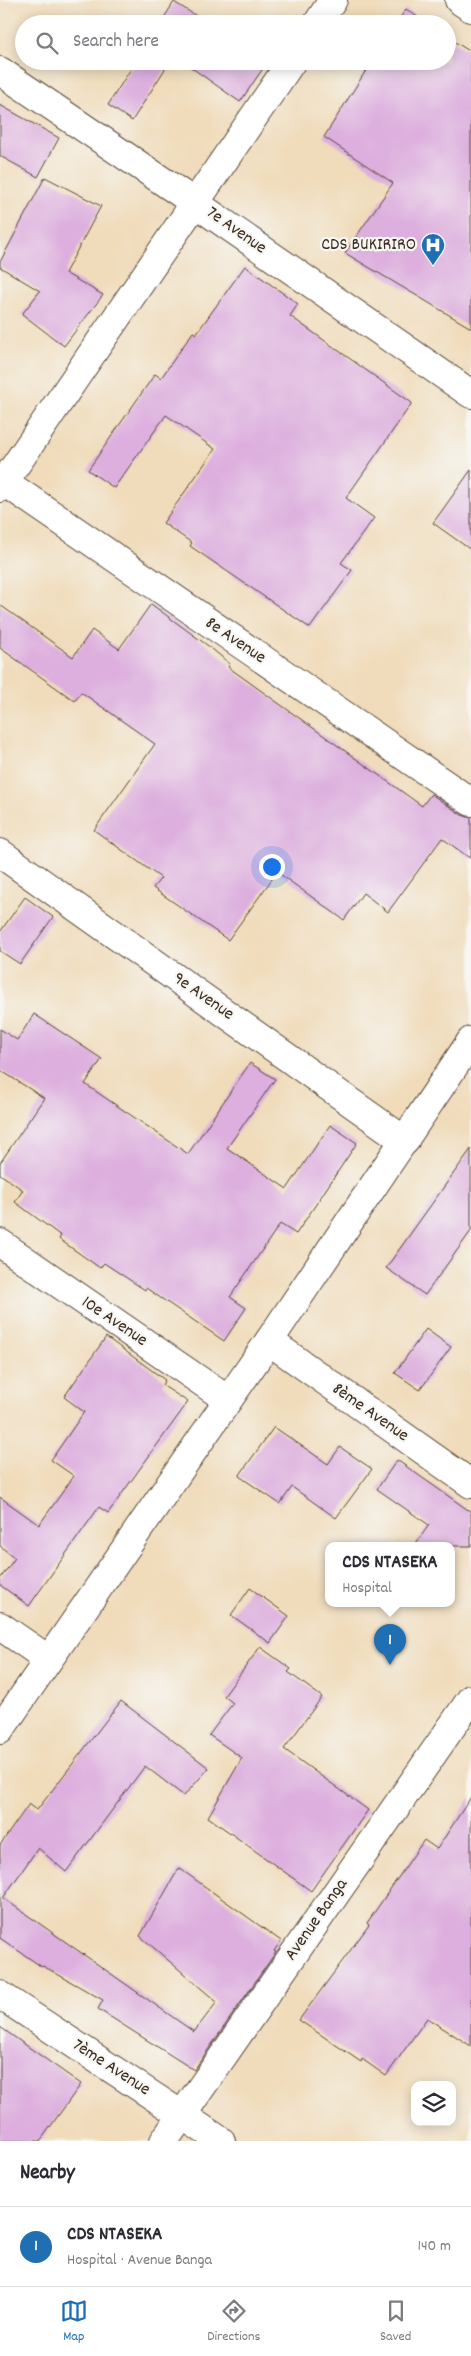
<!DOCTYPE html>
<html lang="en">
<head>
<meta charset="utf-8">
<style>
  body { margin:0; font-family:Dekko,sans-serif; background:#f7f7f7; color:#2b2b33 }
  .controls { position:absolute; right:15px; bottom:15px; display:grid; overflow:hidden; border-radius:10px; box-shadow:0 2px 12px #0003 }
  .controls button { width:45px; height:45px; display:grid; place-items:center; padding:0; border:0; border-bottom:1px solid #e1e1e2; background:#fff; color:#2b2b33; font:25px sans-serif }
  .you { position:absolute; left:271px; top:866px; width:18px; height:18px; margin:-12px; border:4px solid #fff; border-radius:50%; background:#1a73e8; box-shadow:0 0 0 8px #1a73e833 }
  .badge { display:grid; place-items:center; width:32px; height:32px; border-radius:50%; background:#1f6fb2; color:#fff; font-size:16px; font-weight:700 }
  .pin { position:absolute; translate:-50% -41px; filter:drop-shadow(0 1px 2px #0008) }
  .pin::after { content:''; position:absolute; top:26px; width:18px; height:15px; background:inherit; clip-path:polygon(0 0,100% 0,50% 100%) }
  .popup { position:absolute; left:325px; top:1542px; width:130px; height:65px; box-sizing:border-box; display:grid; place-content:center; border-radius:10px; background:#fff; filter:drop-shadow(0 1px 4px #0005); font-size:16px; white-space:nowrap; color:#7c7c81 }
  .popup b { font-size:19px; color:#2b2b33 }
  .popup::after { content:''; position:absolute; left:50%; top:100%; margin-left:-10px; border:10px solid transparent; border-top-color:#fff }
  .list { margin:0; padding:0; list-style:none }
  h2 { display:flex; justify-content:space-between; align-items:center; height:65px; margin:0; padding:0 20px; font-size:21px }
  h2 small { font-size:16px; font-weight:400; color:#7c7c81 }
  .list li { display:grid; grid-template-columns:32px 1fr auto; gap:15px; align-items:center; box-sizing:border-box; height:80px; padding:0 20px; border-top:1px solid #e1e1e2 }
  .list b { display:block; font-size:19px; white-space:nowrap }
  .list p { margin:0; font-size:16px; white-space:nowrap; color:#7c7c81 }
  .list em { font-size:16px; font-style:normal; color:#7c7c81 }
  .icon { flex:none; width:28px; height:28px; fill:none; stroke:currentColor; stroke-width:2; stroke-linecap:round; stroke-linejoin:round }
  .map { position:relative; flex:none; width:471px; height:2141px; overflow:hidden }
  .search { position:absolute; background:#fff; box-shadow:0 2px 12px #0003; left:15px; right:15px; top:15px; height:55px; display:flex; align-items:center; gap:12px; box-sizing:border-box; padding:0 18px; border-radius:28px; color:#7c7c81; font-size:19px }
  .sheet { height:145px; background:#fff }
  nav { display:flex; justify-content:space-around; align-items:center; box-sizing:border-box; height:70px; border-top:1px solid #e1e1e2; background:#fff; font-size:14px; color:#7c7c81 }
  nav a { display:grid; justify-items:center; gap:2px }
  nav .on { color:#1f6fb2 }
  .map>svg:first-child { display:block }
</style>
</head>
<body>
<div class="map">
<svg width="471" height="2141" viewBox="0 0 471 2141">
  <rect width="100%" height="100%" fill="#f6f6f2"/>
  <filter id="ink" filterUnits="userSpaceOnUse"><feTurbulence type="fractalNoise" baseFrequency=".02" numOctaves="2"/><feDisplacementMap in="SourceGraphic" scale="10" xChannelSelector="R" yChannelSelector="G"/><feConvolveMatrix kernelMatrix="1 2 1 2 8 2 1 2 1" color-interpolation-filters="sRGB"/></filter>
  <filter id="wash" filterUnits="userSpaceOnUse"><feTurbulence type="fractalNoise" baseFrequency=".0096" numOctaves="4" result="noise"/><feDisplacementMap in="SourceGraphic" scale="20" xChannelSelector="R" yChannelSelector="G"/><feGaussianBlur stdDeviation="1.12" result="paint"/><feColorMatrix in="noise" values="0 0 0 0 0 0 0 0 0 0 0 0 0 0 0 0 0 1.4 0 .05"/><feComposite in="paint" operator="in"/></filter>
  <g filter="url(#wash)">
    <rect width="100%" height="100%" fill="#f0dcbb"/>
    <g id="blocks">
      <!-- building -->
      <g fill="#ddafde">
        <path d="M174,2L209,24H160Z"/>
        <path d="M406,9L428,24H396Z"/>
        <path d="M447,37L471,52V328L345,253L393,183L324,137L372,61H447Z"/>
        <path d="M136,61H170L132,121L108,105Z"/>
        <path d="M182,61H268L240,102Z"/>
        <path d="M0,105L59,138L38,177L0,156Z"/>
        <path d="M45,177L101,206L65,273L103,295L64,346L22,314L40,291L0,267V262Z"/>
        <path d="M245,266L298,304L290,316L412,403L346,498L374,518L341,563L352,570L310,628L190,546L192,543L163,523L215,449L166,415L114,488L88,470L155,374L161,378L193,332L196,334Z"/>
        <path d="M471,470V550L433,523Z"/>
        <path d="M151,604L211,648L230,664L228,667L422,806L431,794L462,815L471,818V859L442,838L388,912L363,893L344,920L277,872L228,940L153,888L161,878L94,830L155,744L81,692L75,701L0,648V605L73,657L92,630L119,649Z"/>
        <path d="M25,897L53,917L20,964L0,951V932Z"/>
        <path d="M34,1014L102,1059L85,1084L188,1154L250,1063L275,1079L227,1148L287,1189L330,1125L357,1143L296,1234L280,1224L230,1297L246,1308L224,1341L146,1288L145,1290L104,1263L100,1268L59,1239L61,1236L15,1202L23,1190L0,1174V1163L44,1098L0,1070V1029L17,1040Z"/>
        <path d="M471,1149V1231L425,1295L386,1268Z"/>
        <path d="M426,1329L451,1347L420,1390L395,1373Z"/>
        <path d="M106,1337L165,1380L162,1385L188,1402L108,1513L99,1507L29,1606L0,1585V1579L15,1558L0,1546V1497L39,1525L74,1476L51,1460L84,1412L64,1397Z"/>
        <path d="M274,1427L328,1464L340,1447L372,1469L336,1518L292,1487L280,1504L239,1476Z"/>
        <path d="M397,1460L471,1512V1546H414L429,1525L377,1489Z"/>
        <path d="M250,1588L289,1616L270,1643L231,1615Z"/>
        <path d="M260,1647L291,1669L288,1672L322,1697L284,1749L368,1810L311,1891L208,1817L242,1758L209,1735L233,1703L224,1696Z"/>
        <path d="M121,1701L209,1768L184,1796L145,1766L66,1872L38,1848L3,1898L194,2032L217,2002L140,1936L179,1868L281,1941L274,1951L276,1952L194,2070L98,2009L103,2000L43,1966L42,1967L0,1938V1845L29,1804L37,1810Z"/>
        <path d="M471,1797V2046L427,2018L386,2076L362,2059L361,2062L299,2020L369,1925L367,1923L424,1840L437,1849Z"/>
        <path d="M0,2027L81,2084L40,2141H0Z"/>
      </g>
    </g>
  </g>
  <g filter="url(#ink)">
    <use href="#blocks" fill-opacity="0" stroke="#564536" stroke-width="1"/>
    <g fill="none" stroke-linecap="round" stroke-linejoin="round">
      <!-- street casing -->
      <g stroke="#564536" stroke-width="30">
        <g id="street">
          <path d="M459,0L471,8"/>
          <path d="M317,24L333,0"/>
          <path d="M0,71L195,203L471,394"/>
          <path d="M0,479L471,802"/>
          <path d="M0,488L292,61"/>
          <path d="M0,853L405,1141"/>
          <path d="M0,1243L228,1400"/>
          <path d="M269,1341L471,1484"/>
          <path d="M0,1626L48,1659"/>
          <path d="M0,1730L269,1341L471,1041"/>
          <path d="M0,1995L221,2141"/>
          <path d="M164,2141L471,1699"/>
        </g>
      </g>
      <!-- street -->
      <use href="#street" stroke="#fff" stroke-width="28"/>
    </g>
  </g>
  <!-- icons -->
  <defs>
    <g id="hospital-pin" transform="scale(1.25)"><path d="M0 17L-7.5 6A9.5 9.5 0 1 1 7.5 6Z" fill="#1f6fb2" stroke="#f6f6f2"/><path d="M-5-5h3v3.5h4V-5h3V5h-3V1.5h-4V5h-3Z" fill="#fff"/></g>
  </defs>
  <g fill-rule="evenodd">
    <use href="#hospital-pin" x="433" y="245"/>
  </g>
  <g text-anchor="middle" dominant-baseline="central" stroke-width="4.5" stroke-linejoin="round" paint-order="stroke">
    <!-- street labels -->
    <g font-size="18" fill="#3b2a1e" stroke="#f6f6f2">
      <text transform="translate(236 231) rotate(35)">7e Avenue</text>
      <text transform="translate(235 641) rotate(34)">8e Avenue</text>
      <text transform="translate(203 997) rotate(35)">9e Avenue</text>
      <text transform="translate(114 1322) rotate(34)">10e Avenue</text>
      <text transform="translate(370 1413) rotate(35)">8ème Avenue</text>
      <text transform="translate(317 1920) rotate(-55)">Avenue Banga</text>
      <text transform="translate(111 2068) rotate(33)">7ème Avenue</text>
    </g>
    <!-- poi labels -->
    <g font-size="18" fill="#3b2a1e" stroke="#f6f6f2" text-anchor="end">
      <text x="416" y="245">CDS BUKIRIRO</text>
    </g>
  </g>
</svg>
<div class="controls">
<button><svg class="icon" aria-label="layers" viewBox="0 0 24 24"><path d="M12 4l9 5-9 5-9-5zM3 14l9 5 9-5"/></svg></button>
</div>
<div class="you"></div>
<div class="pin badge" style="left:390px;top:1665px">1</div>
<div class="popup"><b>CDS NTASEKA</b>Hospital</div>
<div class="search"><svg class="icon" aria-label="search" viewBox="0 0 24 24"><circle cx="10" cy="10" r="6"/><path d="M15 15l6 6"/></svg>Search here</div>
</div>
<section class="sheet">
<h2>Nearby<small></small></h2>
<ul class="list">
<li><span class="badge">1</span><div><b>CDS NTASEKA</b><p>Hospital · Avenue Banga</p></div><em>140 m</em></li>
</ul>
</section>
<nav>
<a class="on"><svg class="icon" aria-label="map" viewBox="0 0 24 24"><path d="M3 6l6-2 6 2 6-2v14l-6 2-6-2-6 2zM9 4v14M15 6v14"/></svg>Map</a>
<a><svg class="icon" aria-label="directions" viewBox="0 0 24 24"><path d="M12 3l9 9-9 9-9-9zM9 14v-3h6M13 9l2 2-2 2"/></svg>Directions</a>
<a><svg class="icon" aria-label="saved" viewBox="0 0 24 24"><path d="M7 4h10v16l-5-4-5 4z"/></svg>Saved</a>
</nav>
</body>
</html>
